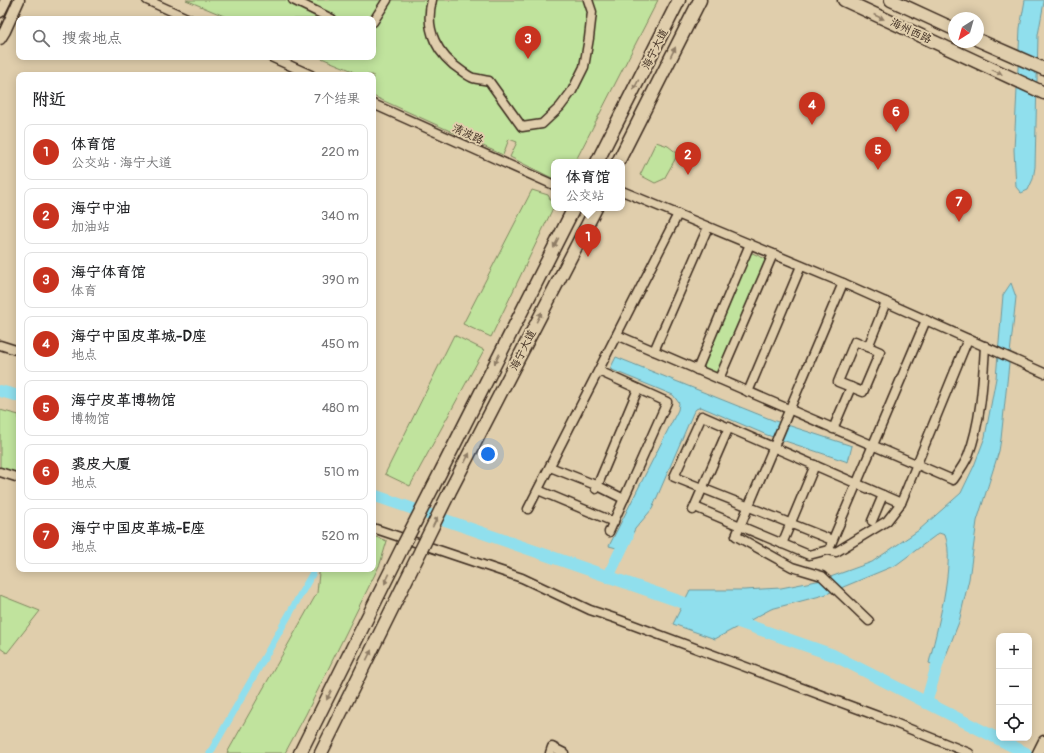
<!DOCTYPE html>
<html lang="zh">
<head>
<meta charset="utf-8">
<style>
  body { margin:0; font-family:Pangolin,"LXGW WenKai TC",sans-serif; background:#f6f6f6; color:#202124 }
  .controls { position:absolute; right:12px; bottom:12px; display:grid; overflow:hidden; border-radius:8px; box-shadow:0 2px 10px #0003 }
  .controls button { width:36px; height:36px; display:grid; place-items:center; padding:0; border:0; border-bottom:1px solid #e0e0e0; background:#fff; color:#202124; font:20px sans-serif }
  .compass { position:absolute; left:948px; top:12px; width:36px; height:36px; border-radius:50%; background:#fff; box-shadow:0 2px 10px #0003; rotate:217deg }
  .you { position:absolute; left:488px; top:454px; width:14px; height:14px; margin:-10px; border:3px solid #fff; border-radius:50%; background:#1a73e8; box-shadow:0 0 0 6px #1a73e833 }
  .badge { display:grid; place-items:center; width:26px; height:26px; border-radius:50%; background:#c8321e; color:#fff; font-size:13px; font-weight:700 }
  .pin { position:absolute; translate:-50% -33px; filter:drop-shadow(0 1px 2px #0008) }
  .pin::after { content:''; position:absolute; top:21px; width:14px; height:12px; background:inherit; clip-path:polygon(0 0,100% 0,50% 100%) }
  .popup { position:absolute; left:551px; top:159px; width:74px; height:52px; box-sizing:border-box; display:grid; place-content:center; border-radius:8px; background:#fff; filter:drop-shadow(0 1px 3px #0005); font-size:13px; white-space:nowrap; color:#757577 }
  .popup b { font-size:15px; color:#202124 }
  .popup::after { content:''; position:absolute; left:50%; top:100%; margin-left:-8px; border:8px solid transparent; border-top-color:#fff }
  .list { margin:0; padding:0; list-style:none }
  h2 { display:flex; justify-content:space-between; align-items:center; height:52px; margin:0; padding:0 16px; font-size:17px }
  h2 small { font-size:13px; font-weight:400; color:#757577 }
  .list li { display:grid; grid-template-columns:26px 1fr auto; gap:12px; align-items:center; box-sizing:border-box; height:56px; margin:0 8px 8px; padding:0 8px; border:1px solid #e0e0e0; border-radius:8px }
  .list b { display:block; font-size:15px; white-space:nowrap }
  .list p { margin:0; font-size:13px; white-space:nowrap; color:#757577 }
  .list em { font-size:13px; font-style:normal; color:#757577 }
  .icon { flex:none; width:22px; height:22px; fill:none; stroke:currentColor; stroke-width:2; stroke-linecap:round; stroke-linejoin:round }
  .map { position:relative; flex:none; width:1044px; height:753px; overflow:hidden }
  .search { position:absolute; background:#fff; box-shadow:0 2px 10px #0003; left:16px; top:16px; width:360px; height:44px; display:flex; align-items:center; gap:10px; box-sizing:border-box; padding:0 14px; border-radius:8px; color:#757577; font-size:15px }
  .panel { position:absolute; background:#fff; box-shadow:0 2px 10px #0003; left:16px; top:72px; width:360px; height:500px; border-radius:8px }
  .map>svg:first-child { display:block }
</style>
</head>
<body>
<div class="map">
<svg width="1044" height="753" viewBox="0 0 1044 753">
  <rect width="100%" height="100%" fill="#e0ceac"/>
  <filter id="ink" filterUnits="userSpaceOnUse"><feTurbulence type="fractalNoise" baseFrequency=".025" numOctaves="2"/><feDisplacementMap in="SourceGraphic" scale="8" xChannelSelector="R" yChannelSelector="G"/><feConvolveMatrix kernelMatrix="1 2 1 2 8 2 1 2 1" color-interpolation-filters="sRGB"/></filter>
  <g filter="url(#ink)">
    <!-- green -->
    <g fill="#c0e39d" stroke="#7e865e">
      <path d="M186,0H658L575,162H554V179L510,157L517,142L509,139L503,155L373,96V75H352L353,71L319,57H373V19H231Z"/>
      <path d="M656,142L668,146L678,154L664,179L655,183L640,175Z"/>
      <path d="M532,190L548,195L554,206L491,337L463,324Z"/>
      <path d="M750,252L768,260L718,376L701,368Z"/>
      <path d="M454,335L484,350L410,486L385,474Z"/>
      <path d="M0,410L19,415V473L0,468Z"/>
      <path d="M373,536L387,541L380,564L306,714L285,753H227L317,593L319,573L323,569H373Z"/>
      <path d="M0,595L40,611L7,653L0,648Z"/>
    </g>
    <!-- water -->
    <g fill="#90dfed" stroke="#6e979a">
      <path d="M1025,0H1044V2L1038,35L1035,167L1033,179L1028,190L1021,193L1016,187L1014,150L1020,28Z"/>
      <path d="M1011,283L1016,297L1001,439L999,451L977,521L969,579L959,622L941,668L929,663C936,633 956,563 945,535L939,533L896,565L824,595L771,609L715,639L673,624L690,590H744L781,588L822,580L872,562L919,530L961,493L974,466L985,437L996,378L1003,295Z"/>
      <path d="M616,357L775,421L852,446L848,462L767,435L701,407L696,409L693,413L652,509L635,529L624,550L609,546L678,410L679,403L673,395L610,369Z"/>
    </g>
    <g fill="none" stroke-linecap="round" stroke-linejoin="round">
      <!-- canal -->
      <path stroke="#90dfed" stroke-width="7" d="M210,753L315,569"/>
      <!-- river -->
      <g stroke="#90dfed" stroke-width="12">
        <path d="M0,391L19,396"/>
        <path d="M373,495L699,608"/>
        <path d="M608,577L628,535"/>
        <path d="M727,618L833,655L1026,753"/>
        <path d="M926,703L941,652"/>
      </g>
      <!-- minor casing -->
      <g stroke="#3b2a1e" stroke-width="11">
        <g id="minor">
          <path d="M147,0L189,19"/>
          <path d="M293,0L332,19"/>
          <path d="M432,0C424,30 437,55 463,72C466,74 470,77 473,78C478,79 484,80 489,81L522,127L542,124L560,107L572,91L584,67L589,38L592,12L588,0"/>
          <path d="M373,22L387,0"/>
          <path d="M271,57L311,75"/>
          <path d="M373,104L554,185"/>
          <path d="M622,191L843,283L1044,373"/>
          <path d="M843,283L736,536L792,567L822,576L869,621"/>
          <path d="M617,335L953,480C958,473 964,465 968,456C981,423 983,381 985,346"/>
          <path d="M855,341L880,352L863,392L838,382Z"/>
          <path d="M0,345L19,351"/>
          <path d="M868,347L886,302"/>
          <path d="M654,351L708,227"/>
          <path d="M697,370L750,244"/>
          <path d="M599,371L667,402L609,532"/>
          <path d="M719,379L773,254"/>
          <path d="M748,392L801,266"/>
          <path d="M833,429L851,387"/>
          <path d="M550,467L598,486L624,499"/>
          <path d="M0,472L19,478"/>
          <path d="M596,489L638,389"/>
          <path d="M538,490L614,522"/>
          <path d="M695,507L809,555L828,550L836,552L887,521L901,503L968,339"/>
          <path d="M528,509L678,214"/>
          <path d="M693,510L729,427"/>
          <path d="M872,521L883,495"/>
          <path d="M373,528L522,578L590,610L617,619L880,717L969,753"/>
          <path d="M832,540L674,477L702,416L901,503"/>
          <path d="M782,544L815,465"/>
          <path d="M831,544L926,320"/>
          <path d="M550,753L552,747L564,753"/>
        </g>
      </g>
      <!-- major casing -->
      <g stroke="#3b2a1e" stroke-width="13">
        <g id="major">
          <path d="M0,12L6,0"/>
          <path d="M0,39L5,31L19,0"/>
          <path d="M1038,753L1044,741"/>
        </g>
      </g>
      <!-- highway casing -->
      <g stroke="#3b2a1e" stroke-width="15">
        <g id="highway">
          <path d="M844,0L1044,93"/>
          <path d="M891,0L954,29"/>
          <path d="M978,40L1044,69"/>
          <path d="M597,162L679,0"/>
          <path d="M618,162L700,0"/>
          <path d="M433,487L574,208"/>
          <path d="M449,493L596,208"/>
          <path d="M300,753L404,544"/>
          <path d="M321,753L421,550"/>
        </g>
      </g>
      <!-- minor -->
      <use href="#minor" stroke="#e0ceac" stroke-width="8"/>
      <!-- major -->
      <use href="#major" stroke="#e0ceac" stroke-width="10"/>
      <!-- highway -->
      <use href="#highway" stroke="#e0ceac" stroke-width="12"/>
      <!-- highway-bridge casing -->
      <g stroke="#3b2a1e" stroke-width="15" stroke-linecap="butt">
        <g id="highway-bridge">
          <path d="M404,544L433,487"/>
          <path d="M421,550L449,493"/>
        </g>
      </g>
      <!-- highway-bridge -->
      <use href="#highway-bridge" stroke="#e0ceac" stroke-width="12"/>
    </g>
    <!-- one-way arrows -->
    <defs><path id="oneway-solid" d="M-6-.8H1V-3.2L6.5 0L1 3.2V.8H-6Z"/></defs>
    <g fill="#8e7c65">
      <use href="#oneway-solid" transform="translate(879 17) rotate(25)"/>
      <use href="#oneway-solid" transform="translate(673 52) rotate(-63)"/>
      <use href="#oneway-solid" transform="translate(997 72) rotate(25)"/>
      <use href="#oneway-solid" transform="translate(636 85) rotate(117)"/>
      <use href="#oneway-solid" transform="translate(556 243) rotate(117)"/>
      <use href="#oneway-solid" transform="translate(539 317) rotate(-63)"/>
      <use href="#oneway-solid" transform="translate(497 359) rotate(117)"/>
      <use href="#oneway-solid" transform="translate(467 458) rotate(-63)"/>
      <use href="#oneway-solid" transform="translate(435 522) rotate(-64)"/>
      <use href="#oneway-solid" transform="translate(387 579) rotate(116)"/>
      <use href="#oneway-solid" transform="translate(369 655) rotate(-64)"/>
      <use href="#oneway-solid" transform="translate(329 695) rotate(116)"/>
    </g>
  </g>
  <g text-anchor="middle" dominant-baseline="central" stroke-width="4" stroke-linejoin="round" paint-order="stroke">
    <!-- street labels -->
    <g font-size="11" fill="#3b2a1e" stroke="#e0ceac">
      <text transform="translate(911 31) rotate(25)">海州西路</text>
      <text transform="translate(655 49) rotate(-63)">海宁大道</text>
      <text transform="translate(468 134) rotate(24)">清波路</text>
      <text transform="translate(523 350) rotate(-63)">海宁大道</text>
    </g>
  </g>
</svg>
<div class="controls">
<button>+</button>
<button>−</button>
<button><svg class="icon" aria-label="locate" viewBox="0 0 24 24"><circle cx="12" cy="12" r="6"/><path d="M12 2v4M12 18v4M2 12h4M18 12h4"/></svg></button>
</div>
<svg class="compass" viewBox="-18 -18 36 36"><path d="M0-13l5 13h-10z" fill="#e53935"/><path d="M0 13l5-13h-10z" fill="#757577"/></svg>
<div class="you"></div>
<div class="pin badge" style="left:588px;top:257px">1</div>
<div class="popup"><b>体育馆</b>公交站</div>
<div class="pin badge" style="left:688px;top:175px">2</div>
<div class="pin badge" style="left:528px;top:59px">3</div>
<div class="pin badge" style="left:812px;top:125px">4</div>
<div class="pin badge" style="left:878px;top:170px">5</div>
<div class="pin badge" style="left:896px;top:132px">6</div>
<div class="pin badge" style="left:959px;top:222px">7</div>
<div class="search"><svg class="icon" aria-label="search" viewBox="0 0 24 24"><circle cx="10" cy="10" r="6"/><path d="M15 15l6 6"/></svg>搜索地点</div>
<section class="panel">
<h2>附近<small>7个结果</small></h2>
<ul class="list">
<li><span class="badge">1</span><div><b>体育馆</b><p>公交站 · 海宁大道</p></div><em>220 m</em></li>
<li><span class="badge">2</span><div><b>海宁中油</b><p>加油站</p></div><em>340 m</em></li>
<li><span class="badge">3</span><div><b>海宁体育馆</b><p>体育</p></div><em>390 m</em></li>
<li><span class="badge">4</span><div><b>海宁中国皮革城-D座</b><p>地点</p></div><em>450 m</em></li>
<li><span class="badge">5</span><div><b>海宁皮革博物馆</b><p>博物馆</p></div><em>480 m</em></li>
<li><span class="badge">6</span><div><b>裘皮大厦</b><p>地点</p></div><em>510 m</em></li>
<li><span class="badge">7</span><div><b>海宁中国皮革城-E座</b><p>地点</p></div><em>520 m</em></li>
</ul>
</section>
</div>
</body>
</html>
